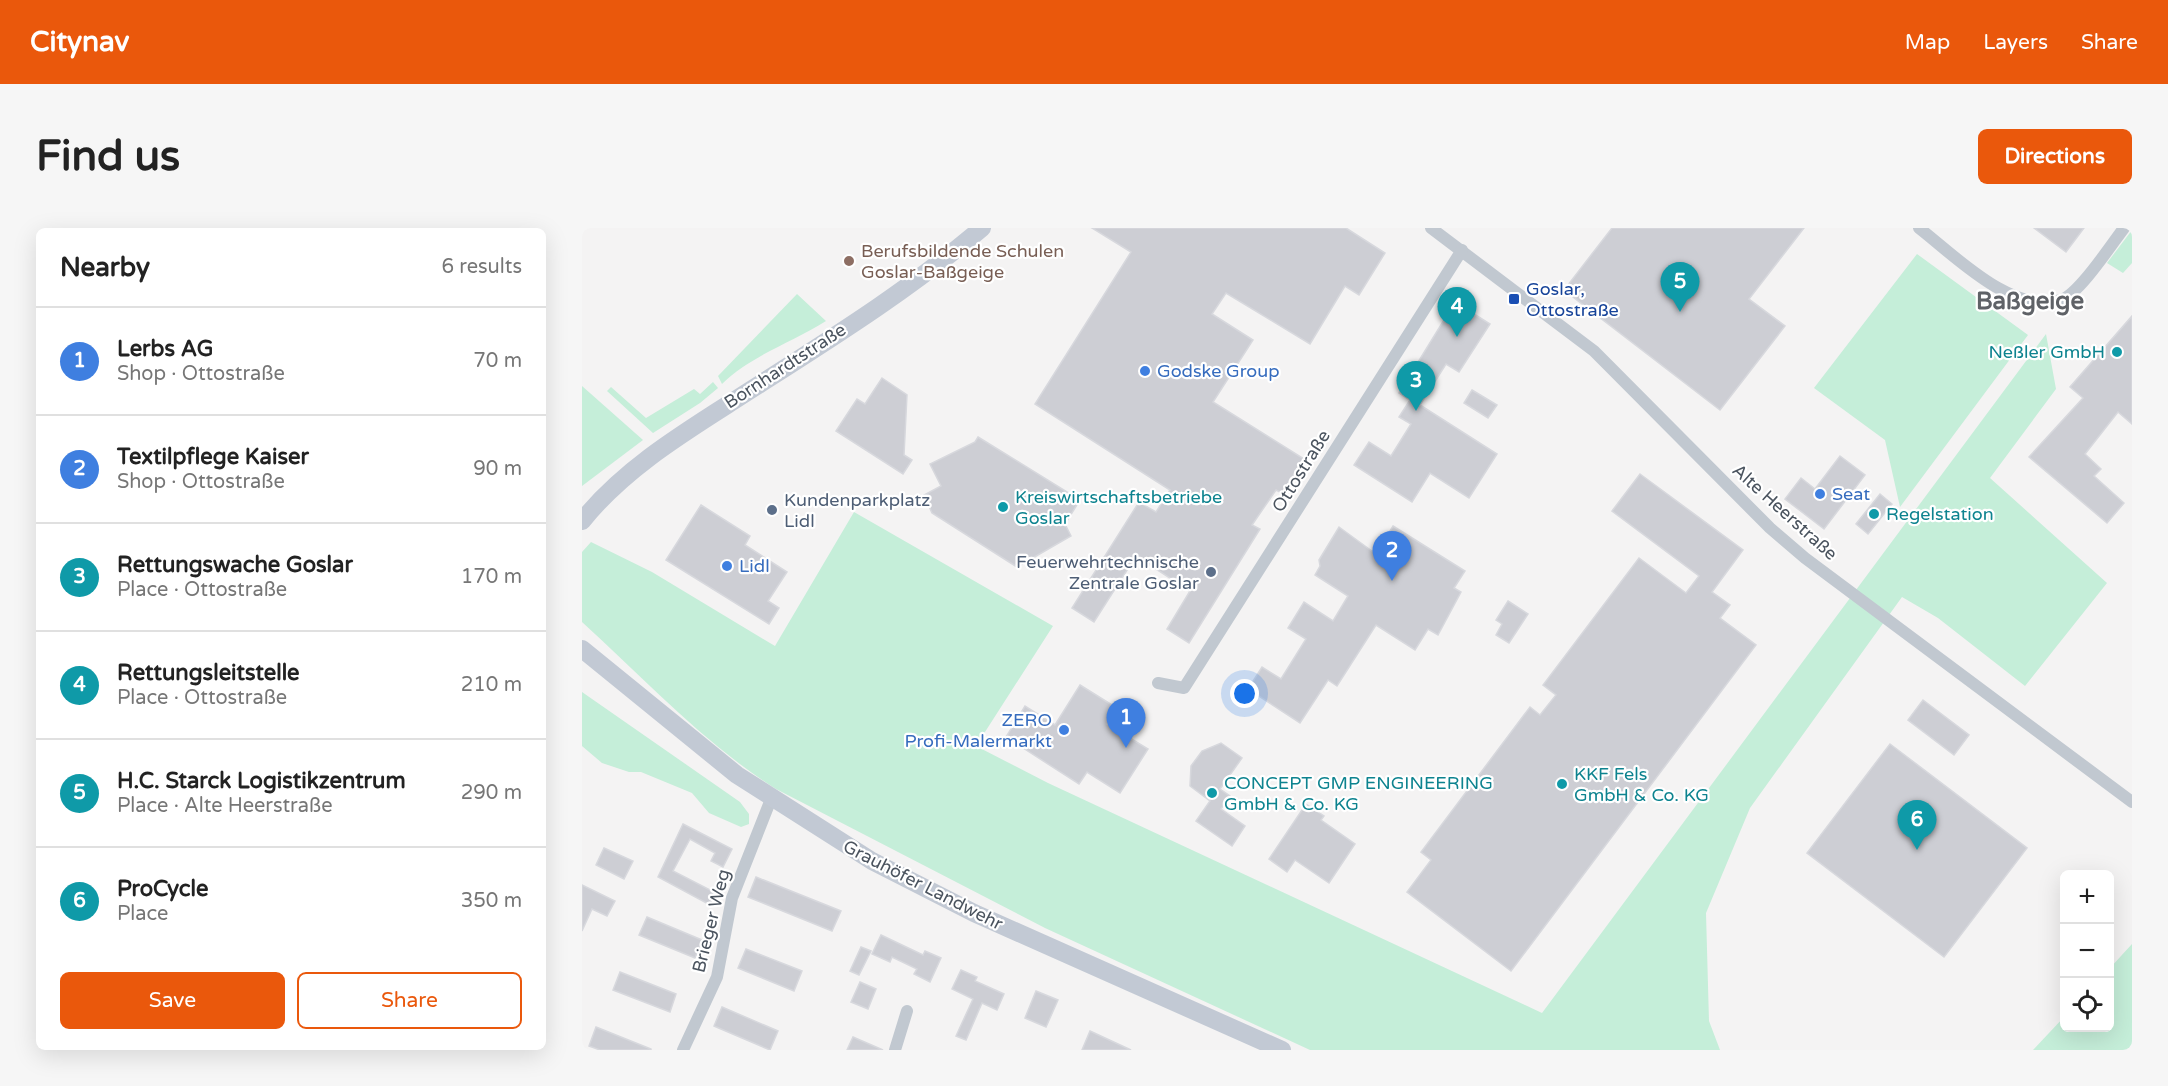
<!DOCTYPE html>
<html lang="en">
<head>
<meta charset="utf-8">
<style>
  body { margin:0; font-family:"Varela Round",sans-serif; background:#f6f6f6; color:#222 }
  .controls { position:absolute; right:18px; bottom:18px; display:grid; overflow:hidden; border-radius:9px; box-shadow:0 6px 24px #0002 }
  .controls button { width:54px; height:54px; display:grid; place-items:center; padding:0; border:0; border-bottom:2px solid #e0e0e0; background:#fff; color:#222; font:30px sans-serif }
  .you { position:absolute; left:663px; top:466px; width:21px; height:21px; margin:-15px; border:4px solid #fff; border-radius:50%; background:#1a73e8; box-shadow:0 0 0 9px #1a73e833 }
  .badge { display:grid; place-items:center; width:39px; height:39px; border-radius:50%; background:#ea580c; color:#fff; font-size:20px; font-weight:700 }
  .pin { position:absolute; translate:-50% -50px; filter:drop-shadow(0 2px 3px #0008) }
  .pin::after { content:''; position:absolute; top:32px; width:21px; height:18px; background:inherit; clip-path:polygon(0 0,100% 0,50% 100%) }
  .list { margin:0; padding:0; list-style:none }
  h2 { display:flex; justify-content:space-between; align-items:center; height:78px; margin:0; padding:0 24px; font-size:26px }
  h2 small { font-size:20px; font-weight:400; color:#767676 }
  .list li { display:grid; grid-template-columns:39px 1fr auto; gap:18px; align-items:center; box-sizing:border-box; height:108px; padding:0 24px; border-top:2px solid #e0e0e0 }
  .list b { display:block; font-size:22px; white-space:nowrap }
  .list p { margin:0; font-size:20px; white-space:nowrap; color:#767676 }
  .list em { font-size:20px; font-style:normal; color:#767676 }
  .actions { display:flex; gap:12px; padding:18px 24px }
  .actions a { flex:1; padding:14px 0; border:2px solid #ea580c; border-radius:9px; text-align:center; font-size:21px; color:#ea580c }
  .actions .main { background:#ea580c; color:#fff }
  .icon { flex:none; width:33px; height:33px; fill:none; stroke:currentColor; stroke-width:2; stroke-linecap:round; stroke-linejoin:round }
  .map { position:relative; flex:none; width:1550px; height:822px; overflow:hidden; border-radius:9px }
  header { display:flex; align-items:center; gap:36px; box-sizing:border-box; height:84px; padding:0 30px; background:#ea580c; color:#fff }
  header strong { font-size:28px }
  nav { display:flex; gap:33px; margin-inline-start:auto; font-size:21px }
  .intro { display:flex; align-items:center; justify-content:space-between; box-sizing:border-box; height:144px; padding:0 36px }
  h1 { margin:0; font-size:42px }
  .button { padding:15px 27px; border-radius:9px; background:#ea580c; color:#fff; font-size:21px; font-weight:700 }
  main { display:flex; gap:36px; padding:0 36px }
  aside { flex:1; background:#fff; border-radius:9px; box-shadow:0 6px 24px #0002 }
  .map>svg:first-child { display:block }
</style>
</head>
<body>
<header>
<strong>Citynav</strong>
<nav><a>Map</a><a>Layers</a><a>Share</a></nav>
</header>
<div class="intro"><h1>Find us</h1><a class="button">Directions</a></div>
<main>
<aside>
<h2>Nearby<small>6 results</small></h2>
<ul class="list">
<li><span class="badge" style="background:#3f7fe0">1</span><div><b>Lerbs AG</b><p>Shop · Ottostraße</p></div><em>70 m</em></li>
<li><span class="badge" style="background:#3f7fe0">2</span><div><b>Textilpflege Kaiser</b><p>Shop · Ottostraße</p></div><em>90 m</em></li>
<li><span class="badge" style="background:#0f9aa8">3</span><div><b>Rettungswache Goslar</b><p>Place · Ottostraße</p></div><em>170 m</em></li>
<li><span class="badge" style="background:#0f9aa8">4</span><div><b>Rettungsleitstelle</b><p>Place · Ottostraße</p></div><em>210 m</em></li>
<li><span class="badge" style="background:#0f9aa8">5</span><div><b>H.C. Starck Logistikzentrum</b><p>Place · Alte Heerstraße</p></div><em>290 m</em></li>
<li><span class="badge" style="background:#0f9aa8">6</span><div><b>ProCycle</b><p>Place</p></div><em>350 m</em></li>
</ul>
<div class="actions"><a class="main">Save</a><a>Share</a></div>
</aside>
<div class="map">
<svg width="1550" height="822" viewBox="0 0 1550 822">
  <rect width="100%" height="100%" fill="#f4f3f3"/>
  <!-- green -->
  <g fill="#c5eed9">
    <path d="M1550,2V35L1541,45L1525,35Z"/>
    <path d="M1335,26L1446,107L1318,279L1303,212L1232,160Z"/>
    <path d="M215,66L244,93C209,115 170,127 140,156L136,148Z"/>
    <path d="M1464,106L1474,161L1408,250L1525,355L1443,458L1356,390L1320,369L1168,580L1124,685L1127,793L1138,822H728L463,700L194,561C121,515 63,451 0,394V324L9,314L70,344L193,418L272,284L471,398L394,518L466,555L960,785Z"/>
    <path d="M131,154L136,160L118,175L71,205L25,163L29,159L64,190L112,161L118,166Z"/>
    <path d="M0,158L61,212L0,258Z"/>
    <path d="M0,464L158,574L167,586V596L159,599L127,585L110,565L59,544H47L20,535L0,518Z"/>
    <path d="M1550,716V822H1451L1482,789V800H1528V740Z"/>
  </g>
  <!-- building -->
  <g fill="#cdced4" stroke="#d7d8dd" stroke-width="1.5">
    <path d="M510,0H764L803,25L777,67L763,58L728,116L644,65L630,86L671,112L631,174L722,231L700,265L694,262L670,297L678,301L607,415L585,401L608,363L554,328L512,394L490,380L557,274L574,284L588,262L453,176L549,24Z"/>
    <path d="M1030,0H1222L1167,71L1203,98L1138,182L982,62Z"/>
    <path d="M1452,0H1502L1484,24Z"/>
    <path d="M873,74L908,96L877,144L864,136L838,177L915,226L887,270L848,245L830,274L772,237L787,214L809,228L829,196L817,189L828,172L817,165Z"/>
    <path d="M1550,88V196L1536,184L1503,226L1519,241L1512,248L1542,275L1525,295L1447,229L1501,170L1488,159Z"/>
    <path d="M300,150L325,167L322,227L330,232L321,246L254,203L275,171L283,176Z"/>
    <path d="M890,162L915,177L906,190L882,175Z"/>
    <path d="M396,209L498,272L483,296L489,308L435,339L350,285L342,267L359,258L348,236L393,214Z"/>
    <path d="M1258,228L1283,247L1242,301L1203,271L1219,250L1233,261Z"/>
    <path d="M1058,246L1161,322L1130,364L1148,377L1138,390L1174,417L929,743L825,664L849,632L839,624L948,479L958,487L974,467L961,457L1057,330L1104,365L1117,348L1030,283Z"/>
    <path d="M1298,266L1310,276L1286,306L1274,296Z"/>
    <path d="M119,277L168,308L163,317L205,344L186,373L197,380L187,396L84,332Z"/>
    <path d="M811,298L883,343L872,360L879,364L856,407L846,401L833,422L794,397L755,458L746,452L718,495L666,461L680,439L699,451L724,411L706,400L722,374L751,393L766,368L733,347L738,338L737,332L757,299L794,326Z"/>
    <path d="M926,373L946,386L927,415L914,407L920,396L914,392Z"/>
    <path d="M498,457L535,480L525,496L566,521L538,565L505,544L497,556L424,509L443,478L473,497Z"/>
    <path d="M1341,472L1387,507L1372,527L1326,492Z"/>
    <path d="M639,515L660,530L638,561L648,568L639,581L663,598L650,618L614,593L628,573L608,558L609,538L620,523Z"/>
    <path d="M1308,516L1445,620L1362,729L1225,625Z"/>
    <path d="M724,576L742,588L739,592L773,616L747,655L713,632L705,644L687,631Z"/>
    <path d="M101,596L150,621L141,639L129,633L133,625L108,611L91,643L136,666L130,678L76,649Z"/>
    <path d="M22,620L51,633L42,651L14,637Z"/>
    <path d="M174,649L259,683L250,703L166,669Z"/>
    <path d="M0,657L33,673L25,688L10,681L0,703Z"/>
    <path d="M65,689L120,712L113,730L57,707Z"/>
    <path d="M299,707L341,727L343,723L359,730L348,754L332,746L335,741L310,729L308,734L290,726Z"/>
    <path d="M279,719L289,723L277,747L268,743Z"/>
    <path d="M164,721L220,743L212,763L156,740Z"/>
    <path d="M379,742L395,749L393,753L422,766L415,782L400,775L384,812L374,808L391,771L370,761Z"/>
    <path d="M38,744L94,766L88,784L31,762Z"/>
    <path d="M278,754L294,761L286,781L269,774Z"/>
    <path d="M454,763L476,772L464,799L443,790Z"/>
    <path d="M140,779L196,803L188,822L132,798Z"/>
    <path d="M14,799L69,821V822H18L7,818Z"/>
    <path d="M508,803L549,822H500Z"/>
    <path d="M271,809L301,822H265Z"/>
  </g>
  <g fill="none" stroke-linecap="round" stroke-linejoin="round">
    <!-- street -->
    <g stroke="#c1c8d0" stroke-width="12">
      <path d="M849,0L1012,123L1188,300L1223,330L1550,574"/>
      <path d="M1337,0C1372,27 1431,88 1479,72C1497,66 1529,17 1542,0"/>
      <path d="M576,455L602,460L880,22"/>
      <path d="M101,822L135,749L150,670L189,571"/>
      <path d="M313,822L325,783"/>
    </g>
    <!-- secondary -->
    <g stroke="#c2c9d4" stroke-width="18">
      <path d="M0,293C41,242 98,207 153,172C237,118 324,65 400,0"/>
      <path d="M0,421L155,547L290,633L392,685L700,822"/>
    </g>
  </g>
  <!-- markers -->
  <circle fill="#8d6e63" stroke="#fff" stroke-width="2" cx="267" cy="33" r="6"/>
  <rect fill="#1a4fb4" stroke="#fff" stroke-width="2" x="926" y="65" width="12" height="12" rx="3"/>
  <g fill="#0f9aa8" stroke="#fff" stroke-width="2">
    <circle cx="1535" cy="124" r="6"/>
    <circle cx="421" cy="279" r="6"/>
    <circle cx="1292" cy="286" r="6"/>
    <circle cx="980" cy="556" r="6"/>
    <circle cx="630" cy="565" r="6"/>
  </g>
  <g fill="#3f7fe0" stroke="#fff" stroke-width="2">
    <circle cx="563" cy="143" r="6"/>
    <circle cx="1238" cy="266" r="6"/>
    <circle cx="145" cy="338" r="6"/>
    <circle cx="482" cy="502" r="6"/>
  </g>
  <g fill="#5c6f8a" stroke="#fff" stroke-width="2">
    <circle cx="190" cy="282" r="6"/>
    <circle cx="629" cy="344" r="6"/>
  </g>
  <g text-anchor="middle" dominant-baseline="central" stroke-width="4.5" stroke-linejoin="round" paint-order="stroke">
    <!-- education labels -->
    <g font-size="18" fill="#785e54" stroke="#fff" text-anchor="start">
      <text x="279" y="23">Berufsbildende Schulen<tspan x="279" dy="21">Goslar-Baßgeige</tspan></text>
    </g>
    <!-- transit labels -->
    <g font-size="18" fill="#164399" stroke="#fff" text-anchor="start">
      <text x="944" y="61">Goslar,<tspan x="944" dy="21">Ottostraße</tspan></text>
    </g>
    <!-- culture labels -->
    <g font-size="18" fill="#0d838f" stroke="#fff" text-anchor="start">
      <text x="1523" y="124" text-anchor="end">Neßler GmbH</text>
      <text x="433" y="269">Kreiswirtschaftsbetriebe<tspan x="433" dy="21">Goslar</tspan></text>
      <text x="1304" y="286">Regelstation</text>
      <text x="992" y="546">KKF Fels<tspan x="992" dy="21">GmbH &amp; Co. KG</tspan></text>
      <text x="642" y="555">CONCEPT GMP ENGINEERING<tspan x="642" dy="21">GmbH &amp; Co. KG</tspan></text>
    </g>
    <!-- street labels -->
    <g font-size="18" fill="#4b545f" stroke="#fff">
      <text transform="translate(203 138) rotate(-33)">Bornhardtstraße</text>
      <text transform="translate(719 243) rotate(-58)">Ottostraße</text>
      <text transform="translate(1203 284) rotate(42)">Alte Heerstraße</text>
      <text transform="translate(341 657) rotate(27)">Grauhöfer Landwehr</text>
      <text transform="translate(129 693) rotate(-76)">Brieger Weg</text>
    </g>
    <!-- shop labels -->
    <g font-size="18" fill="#366cbe" stroke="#fff" text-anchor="start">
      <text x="575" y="143">Godske Group</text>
      <text x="1250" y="266">Seat</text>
      <text x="157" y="338">Lidl</text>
      <text x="470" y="492" text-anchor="end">ZERO<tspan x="470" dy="21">Profi-Malermarkt</tspan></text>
    </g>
    <!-- service labels -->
    <g font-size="18" fill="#4e5e75" stroke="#fff" text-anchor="start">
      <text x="202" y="272">Kundenparkplatz<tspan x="202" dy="21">Lidl</tspan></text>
      <text x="617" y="334" text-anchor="end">Feuerwehrtechnische<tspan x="617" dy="21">Zentrale Goslar</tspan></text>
    </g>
    <!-- district labels -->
    <g font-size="24" font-weight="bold" fill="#5f6267" stroke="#fff">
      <text x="1448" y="73">Baßgeige</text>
    </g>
  </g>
</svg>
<div class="controls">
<button>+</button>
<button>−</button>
<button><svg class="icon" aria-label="locate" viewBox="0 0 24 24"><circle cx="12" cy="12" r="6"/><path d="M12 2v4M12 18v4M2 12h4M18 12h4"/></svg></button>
</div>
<div class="you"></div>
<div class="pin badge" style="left:544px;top:520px;background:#3f7fe0">1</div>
<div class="pin badge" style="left:810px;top:353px;background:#3f7fe0">2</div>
<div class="pin badge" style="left:834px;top:183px;background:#0f9aa8">3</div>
<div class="pin badge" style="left:875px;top:109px;background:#0f9aa8">4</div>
<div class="pin badge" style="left:1098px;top:84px;background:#0f9aa8">5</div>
<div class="pin badge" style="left:1335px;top:622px;background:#0f9aa8">6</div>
</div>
</main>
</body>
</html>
